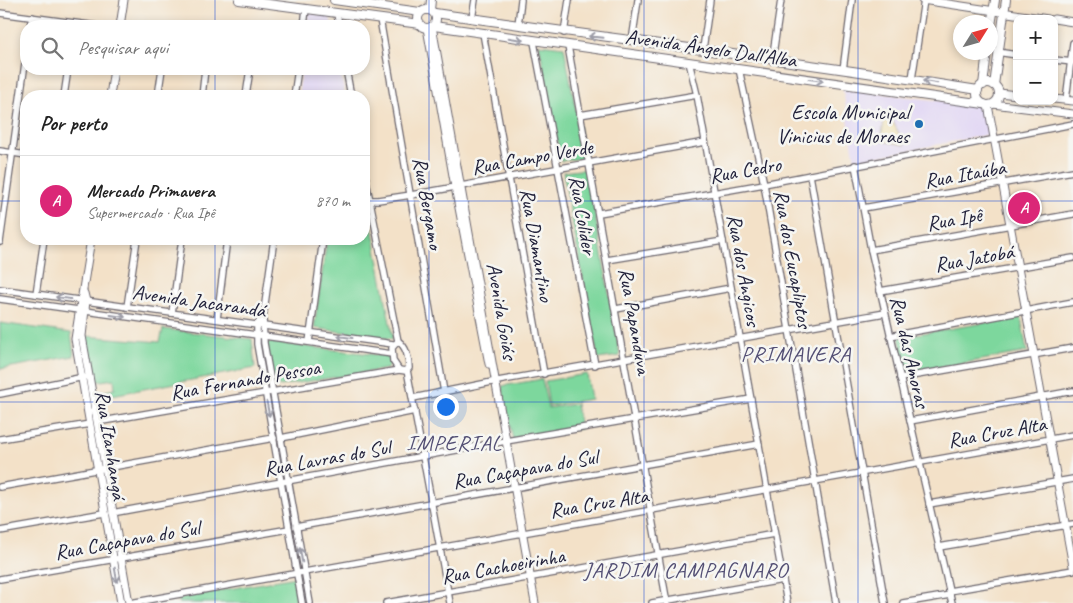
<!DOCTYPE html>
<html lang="pt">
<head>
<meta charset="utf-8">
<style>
  body { margin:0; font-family:Caveat,sans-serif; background:#f6f6f6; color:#222 }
  .controls { position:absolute; right:15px; top:15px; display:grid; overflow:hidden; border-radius:10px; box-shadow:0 2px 8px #0003 }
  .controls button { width:45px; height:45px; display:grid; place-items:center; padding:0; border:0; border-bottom:1px solid #e0e0e0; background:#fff; color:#222; font:25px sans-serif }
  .compass { position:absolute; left:953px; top:15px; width:45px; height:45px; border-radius:50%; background:#fff; box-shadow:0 2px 8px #0003; rotate:53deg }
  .you { position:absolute; left:445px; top:406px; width:18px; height:18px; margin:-12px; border:4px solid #fff; border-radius:50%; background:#1a73e8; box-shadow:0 0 0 8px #1a73e833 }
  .badge { display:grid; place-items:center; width:32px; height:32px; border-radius:50%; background:#db2777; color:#fff; font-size:16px; font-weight:700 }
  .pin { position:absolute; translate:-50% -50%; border:2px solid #fff; box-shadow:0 1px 5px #0006 }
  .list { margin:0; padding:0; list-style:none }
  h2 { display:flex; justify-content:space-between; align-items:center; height:65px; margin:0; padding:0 20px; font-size:21px }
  h2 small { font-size:16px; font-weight:400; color:#767676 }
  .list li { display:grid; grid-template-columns:32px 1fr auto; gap:15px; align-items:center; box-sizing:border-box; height:90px; padding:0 20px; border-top:1px solid #e0e0e0 }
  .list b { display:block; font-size:19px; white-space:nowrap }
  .list p { margin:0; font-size:16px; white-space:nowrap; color:#767676 }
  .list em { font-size:16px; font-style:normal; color:#767676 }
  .icon { flex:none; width:28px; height:28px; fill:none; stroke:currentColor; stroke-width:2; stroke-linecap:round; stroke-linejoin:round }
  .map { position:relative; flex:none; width:1073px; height:603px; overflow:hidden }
  .search { position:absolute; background:#fff; box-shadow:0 2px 8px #0003; left:20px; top:20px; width:350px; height:55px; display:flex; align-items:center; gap:12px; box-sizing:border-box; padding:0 18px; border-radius:20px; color:#767676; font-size:19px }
  .panel { position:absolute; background:#fff; box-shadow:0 2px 8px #0003; left:20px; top:90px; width:350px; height:155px; border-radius:20px }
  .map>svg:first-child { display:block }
</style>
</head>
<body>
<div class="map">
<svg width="1073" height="603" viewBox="0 0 1073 603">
  <rect width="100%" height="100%" fill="#f6f6f2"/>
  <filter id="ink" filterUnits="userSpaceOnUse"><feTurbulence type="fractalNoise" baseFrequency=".02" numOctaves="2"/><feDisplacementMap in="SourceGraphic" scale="10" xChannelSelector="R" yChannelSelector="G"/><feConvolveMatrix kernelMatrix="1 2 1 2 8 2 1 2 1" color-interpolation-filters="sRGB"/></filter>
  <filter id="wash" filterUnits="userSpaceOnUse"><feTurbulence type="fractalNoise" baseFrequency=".0096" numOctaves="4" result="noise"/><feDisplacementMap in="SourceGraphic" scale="20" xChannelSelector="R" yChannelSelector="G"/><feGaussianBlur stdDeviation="1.12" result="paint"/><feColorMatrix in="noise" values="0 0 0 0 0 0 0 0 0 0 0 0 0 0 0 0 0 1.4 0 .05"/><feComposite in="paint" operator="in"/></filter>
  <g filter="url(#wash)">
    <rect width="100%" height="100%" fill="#f3e1c8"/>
    <!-- built -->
    <g fill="#e0d4f4">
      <path d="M309,13L330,16L332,26H307Z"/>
      <path d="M302,69H340L345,96H298Z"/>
      <path d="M843,89L984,106L991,134L855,161Z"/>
    </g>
    <!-- green -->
    <g fill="#7dd79d" stroke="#507c6c">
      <path d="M539,44L564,47L585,158L561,161Z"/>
      <path d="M587,169L620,356L598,359L563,172Z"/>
      <path d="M364,204L368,205L393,339L314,328L327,239H364Z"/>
      <path d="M1021,317L1027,352L907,373L899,337Z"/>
      <path d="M0,323L71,333L74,356L0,369Z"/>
      <path d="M163,329L252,339L255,368L96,398V393L115,389L114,379L94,382L85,336L160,342Z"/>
      <path d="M266,342L388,356L390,364L387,369L273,387Z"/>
      <path d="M587,374L591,399L549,406L545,381Z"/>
      <path d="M542,379L548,408L576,404L580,429L513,440L502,386Z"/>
      <path d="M296,577L301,603H179L178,598Z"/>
    </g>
    <!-- sand -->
    <path fill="#eeda9e" stroke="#887e6c" d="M884,120H892L905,145L881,141Z"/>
  </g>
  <g filter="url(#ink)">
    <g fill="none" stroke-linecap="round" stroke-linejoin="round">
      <!-- minor casing -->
      <g stroke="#6b656c" stroke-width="8">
        <g id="minor">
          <path d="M0,13L97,26"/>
          <path d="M337,13L339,26"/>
          <path d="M380,19L444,392"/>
          <path d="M472,19L475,0"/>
          <path d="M518,25L521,0"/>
          <path d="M30,26L32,17"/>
          <path d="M304,26L306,9"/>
          <path d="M483,33L544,374"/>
          <path d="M564,33L569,0"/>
          <path d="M632,41L638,0"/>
          <path d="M534,42L595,365"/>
          <path d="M568,46L667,603"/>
          <path d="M703,49L710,0"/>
          <path d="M997,52L1017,55"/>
          <path d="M1054,60L1073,62"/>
          <path d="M772,61L781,0"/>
          <path d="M689,62L697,95L787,603"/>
          <path d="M346,69L351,96"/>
          <path d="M739,69L764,184L836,603"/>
          <path d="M843,70L852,0"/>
          <path d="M912,79L924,0"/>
          <path d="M64,96L68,69"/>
          <path d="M158,96L162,69"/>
          <path d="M202,96L205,69"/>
          <path d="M246,96L250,69"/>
          <path d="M294,96L298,69"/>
          <path d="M1066,100L1073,43"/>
          <path d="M580,115L697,95"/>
          <path d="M0,151L26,155"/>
          <path d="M855,165L871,250L952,603"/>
          <path d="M364,171L398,341"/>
          <path d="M810,175L885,603"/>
          <path d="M364,200H378L411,195L705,142"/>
          <path d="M863,208L1073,171"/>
          <path d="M599,213L764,184L1073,124"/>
          <path d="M274,239L263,318L264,343L310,603"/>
          <path d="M0,242L26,56"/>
          <path d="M871,250L1073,214"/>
          <path d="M607,260L723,241"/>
          <path d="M0,289L393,344"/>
          <path d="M880,291L1073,258"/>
          <path d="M36,294L44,239"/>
          <path d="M0,299L392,354"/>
          <path d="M127,307L137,239"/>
          <path d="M616,309L731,288"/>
          <path d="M172,313L182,239"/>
          <path d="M217,319L227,239"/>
          <path d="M259,322L257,325V344L302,603"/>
          <path d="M890,336L1073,302"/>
          <path d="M398,341C406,346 409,358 409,368L406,371L399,370L393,361L392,348Z"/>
          <path d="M309,342L323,239"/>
          <path d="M407,370L450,603"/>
          <path d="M900,378L1073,348"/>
          <path d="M0,394L84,377"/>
          <path d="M413,398L492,382L885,313"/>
          <path d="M910,421L1073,391"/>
          <path d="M97,422L399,370"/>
          <path d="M281,438L415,411"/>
          <path d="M0,439L90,424"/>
          <path d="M0,487L274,438"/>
          <path d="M929,504L1073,479"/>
          <path d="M112,513L506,441L751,399"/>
          <path d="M296,527L759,444"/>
          <path d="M0,531L104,513"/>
          <path d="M939,547L1073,524"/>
          <path d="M0,579L289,529"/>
          <path d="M949,591L1073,570"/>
          <path d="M130,603L1073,435"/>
          <path d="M386,603L774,534"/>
          <path d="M652,603L783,580"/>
          <path d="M903,603L950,595"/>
        </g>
      </g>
      <!-- tertiary casing -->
      <g stroke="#6b656c" stroke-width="9">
        <g id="tertiary">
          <path d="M922,0L1048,19"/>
          <path d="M1054,19L1073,22"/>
          <path d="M120,26L124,0"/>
          <path d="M432,26L535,603"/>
          <path d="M427,28L455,187L489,364"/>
          <path d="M999,93L1017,95"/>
          <path d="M110,96L114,69"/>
          <path d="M1054,99L1073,101"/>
          <path d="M993,104L1073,114"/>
          <path d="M988,105L1073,566"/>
          <path d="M91,239L75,339L121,603"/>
          <path d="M84,293L86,301L82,336L129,603"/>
        </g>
      </g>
      <!-- secondary casing -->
      <g stroke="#6b656c" stroke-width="10">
        <g id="secondary">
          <path d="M239,0L420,24"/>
          <path d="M334,0L420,12"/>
          <circle cx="427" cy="19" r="9"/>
          <path d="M430,10L431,0"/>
          <path d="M435,13C616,39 798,61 978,90"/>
          <path d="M434,26L984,104"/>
          <path d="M990,32L995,0"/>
          <circle cx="988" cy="94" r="11"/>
          <path d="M983,85L987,52"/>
          <path d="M994,85L1006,0"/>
        </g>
      </g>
      <!-- minor -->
      <use href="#minor" stroke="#fff" stroke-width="5.5"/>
      <!-- tertiary -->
      <use href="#tertiary" stroke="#fff" stroke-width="7"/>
      <!-- secondary -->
      <use href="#secondary" stroke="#fff" stroke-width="8"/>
    </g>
    <!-- one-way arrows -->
    <defs><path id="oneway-shaft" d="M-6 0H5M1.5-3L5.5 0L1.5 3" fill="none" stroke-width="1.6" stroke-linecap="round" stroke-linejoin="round" transform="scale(1.25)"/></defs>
    <g stroke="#9c9ca7">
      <use href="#oneway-shaft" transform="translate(596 37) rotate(-174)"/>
      <use href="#oneway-shaft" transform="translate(516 39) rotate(10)"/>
      <use href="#oneway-shaft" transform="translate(816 80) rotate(8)"/>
      <use href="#oneway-shaft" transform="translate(930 82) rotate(-171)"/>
      <use href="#oneway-shaft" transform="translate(63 298) rotate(-172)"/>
      <use href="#oneway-shaft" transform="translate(118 316) rotate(8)"/>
      <use href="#oneway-shaft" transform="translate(345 337) rotate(-172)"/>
      <use href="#oneway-shaft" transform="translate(268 409) rotate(79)"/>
      <use href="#oneway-shaft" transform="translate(301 555) rotate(-100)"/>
      <use href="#oneway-shaft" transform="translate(116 575) rotate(80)"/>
    </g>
  </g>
  <!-- grid -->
  <path fill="none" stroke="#1d4ed8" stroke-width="1" stroke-opacity="0.55" d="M215,0V26M429,0V603M644,0V603M858,0V603M215,69V96M0,201H26M364,201H1073M215,239V603M0,402H1073"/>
  <!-- markers -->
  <circle fill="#1f6fb2" stroke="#f6f6f2" stroke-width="2" cx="919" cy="124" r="5"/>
  <g text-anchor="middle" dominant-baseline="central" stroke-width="5" stroke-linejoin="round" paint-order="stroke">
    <!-- street labels -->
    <g font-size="21" fill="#22223b" stroke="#f6f6f2">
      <text transform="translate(711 48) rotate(8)">Avenida Ângelo Dall'Alba</text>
      <text transform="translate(532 157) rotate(-10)">Rua Campo Verde</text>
      <text transform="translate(745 170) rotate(-10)">Rua Cedro</text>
      <text transform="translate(965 174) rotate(-10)">Rua Itaúba</text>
      <text transform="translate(428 203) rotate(80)">Rua Bergamo</text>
      <text transform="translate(583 215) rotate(80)">Rua Colider</text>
      <text transform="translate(954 219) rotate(-10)">Rua Ipê</text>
      <text transform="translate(537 245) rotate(80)">Rua Diamantino</text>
      <text transform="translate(974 258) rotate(-10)">Rua Jatobá</text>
      <text transform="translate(793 259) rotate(80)">Rua dos Eucapliptos</text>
      <text transform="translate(744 270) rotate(80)">Rua dos Angicos</text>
      <text transform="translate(199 301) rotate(8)">Avenida Jacarandá</text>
      <text transform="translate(502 311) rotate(80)">Avenida Goiás</text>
      <text transform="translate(635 321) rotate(80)">Rua Papanduva</text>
      <text transform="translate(910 352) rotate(77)">Rua das Amoras</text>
      <text transform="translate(245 380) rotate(-10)">Rua Fernando Pessoa</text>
      <text transform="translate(997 432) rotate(-10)">Rua Cruz Alta</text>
      <text transform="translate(111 445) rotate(81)">Rua Itanhangá</text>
      <text transform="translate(327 458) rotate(-10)">Rua Lavras do Sul</text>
      <text transform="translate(525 469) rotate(-10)">Rua Caçapava do Sul</text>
      <text transform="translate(599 503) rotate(-9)">Rua Cruz Alta</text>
      <text transform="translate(127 540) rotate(-10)">Rua Caçapava do Sul</text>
      <text transform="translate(503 566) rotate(-10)">Rua Cachoeirinha</text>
    </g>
    <!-- poi labels -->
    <g font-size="21" fill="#22223b" stroke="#f6f6f2" text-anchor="end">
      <text x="909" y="112">Escola Municipal<tspan x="909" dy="24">Vinicius de Moraes</tspan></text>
    </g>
    <!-- neighbourhood labels -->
    <g font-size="22" letter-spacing="1" fill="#534f74" stroke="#f6f6f2">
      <text x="796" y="354">PRIMAVERA</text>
      <text x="454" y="443">IMPERIAL</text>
      <text x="686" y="570">JARDIM CAMPAGNARO</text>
    </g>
  </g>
</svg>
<div class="controls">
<button>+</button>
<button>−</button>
</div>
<svg class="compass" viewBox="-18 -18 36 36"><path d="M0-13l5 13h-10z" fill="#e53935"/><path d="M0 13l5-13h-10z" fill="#767676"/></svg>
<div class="you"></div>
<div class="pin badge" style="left:1024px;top:208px">A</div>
<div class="search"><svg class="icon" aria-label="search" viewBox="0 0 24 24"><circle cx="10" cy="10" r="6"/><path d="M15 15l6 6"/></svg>Pesquisar aqui</div>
<section class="panel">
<h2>Por perto<small></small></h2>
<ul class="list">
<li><span class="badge">A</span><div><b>Mercado Primavera</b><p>Supermercado · Rua Ipê</p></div><em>870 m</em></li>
</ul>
</section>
</div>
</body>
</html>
